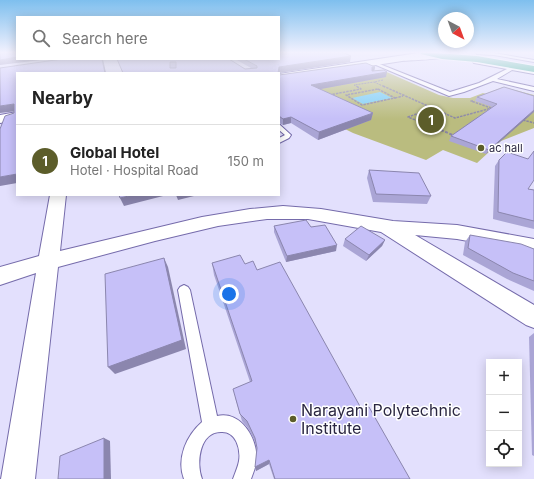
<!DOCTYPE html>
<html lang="en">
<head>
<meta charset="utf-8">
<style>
  body { margin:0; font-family:Inter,sans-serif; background:#f6f6f6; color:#222 }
  .controls { position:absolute; right:12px; bottom:12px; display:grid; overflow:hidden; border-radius:0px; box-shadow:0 2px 10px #0003 }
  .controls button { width:36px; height:36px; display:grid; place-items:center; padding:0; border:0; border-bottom:1px solid #e0e0e0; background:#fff; color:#222; font:20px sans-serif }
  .compass { position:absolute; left:438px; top:12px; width:36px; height:36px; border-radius:50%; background:#fff; box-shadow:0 2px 10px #0003; rotate:139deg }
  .you { position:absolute; left:229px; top:294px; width:14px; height:14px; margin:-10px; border:3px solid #fff; border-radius:50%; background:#1a73e8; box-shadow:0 0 0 6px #1a73e833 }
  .badge { display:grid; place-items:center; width:26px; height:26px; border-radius:50%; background:#5c5d2a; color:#fff; font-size:13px; font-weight:700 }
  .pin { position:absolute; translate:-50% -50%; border:2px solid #fff; box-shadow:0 1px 4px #0006 }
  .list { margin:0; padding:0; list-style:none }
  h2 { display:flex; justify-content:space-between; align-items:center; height:52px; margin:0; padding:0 16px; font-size:17px }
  h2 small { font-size:13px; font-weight:400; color:#767676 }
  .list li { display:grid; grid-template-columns:26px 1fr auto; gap:12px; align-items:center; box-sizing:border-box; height:72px; padding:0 16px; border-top:1px solid #e0e0e0 }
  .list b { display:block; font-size:15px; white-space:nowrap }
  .list p { margin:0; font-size:13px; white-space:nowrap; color:#767676 }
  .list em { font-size:13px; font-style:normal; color:#767676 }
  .icon { flex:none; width:22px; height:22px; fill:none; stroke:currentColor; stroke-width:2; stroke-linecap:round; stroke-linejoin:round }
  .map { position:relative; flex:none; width:534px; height:479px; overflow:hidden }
  .search { position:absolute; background:#fff; box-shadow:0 2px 10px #0003; left:16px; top:16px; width:264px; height:44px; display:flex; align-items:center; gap:10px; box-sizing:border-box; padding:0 14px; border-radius:0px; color:#767676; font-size:15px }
  .panel { position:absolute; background:#fff; box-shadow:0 2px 10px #0003; left:16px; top:72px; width:264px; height:124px; border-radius:0px }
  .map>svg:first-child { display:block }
</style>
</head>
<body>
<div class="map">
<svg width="534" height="479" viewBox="0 0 534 479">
  <rect width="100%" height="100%" fill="#e3e0fd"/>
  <!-- green -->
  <path fill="#babc7f" d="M382,70L439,95L453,98H470L483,93L486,94L503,87L534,95V128L501,141L477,163L443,150L426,160L353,133L317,115L279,82Z"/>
  <!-- water -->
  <path fill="#7fd0f6" d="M380,92L392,98L363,104L352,98Z"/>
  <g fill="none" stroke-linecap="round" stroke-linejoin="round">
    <!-- lane casing -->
    <g stroke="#756bab" stroke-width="2">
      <g id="lane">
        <path d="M476,52L494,53L534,60V62L494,55L477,54Z"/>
        <path d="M468,56H470L476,61L534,72V74L512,70L497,79L534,87V91L493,81L464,92L449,96L369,62L372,61L450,92L479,83L507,69L474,63Z"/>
        <path d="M279,124L291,135L289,138L279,143V138L285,135L279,130Z"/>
        <path d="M184,285L188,287L190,290L217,416C241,410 259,440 256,461C256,467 253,473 251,479H233C235,473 238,467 239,461C241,449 236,431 221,432C199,432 196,464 202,479H184C176,458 187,435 202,422L178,290L180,287Z"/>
      </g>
    </g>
    <!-- street casing -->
    <g stroke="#756bab" stroke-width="2">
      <path id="street" d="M50,195H66L60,251L202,217L250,209L283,206L321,209L393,221L457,225L534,239V253L457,239L415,235L534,305V328L526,325L381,232L308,219H267L218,226L155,241L58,267L35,479H1L36,273L0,285V267L39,256Z"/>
    </g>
    <!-- secondary casing -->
    <g stroke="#756bab" stroke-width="2">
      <g id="secondary">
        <path d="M418,53H442L446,56C443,60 410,60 402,61L279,80V74Z"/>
        <path d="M17,112V120L0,123V115Z"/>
      </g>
    </g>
    <!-- highway casing -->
    <g stroke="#fff" stroke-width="2">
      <path id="highway" d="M420,52L477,56L534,66V72L477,62L442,59L421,54Z"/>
    </g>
    <!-- path-far2 -->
    <g stroke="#8a86a3" stroke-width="1" stroke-dasharray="2 1" stroke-linecap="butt">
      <path d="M383,80L374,82L385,87"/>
      <path d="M358,87L354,85L374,82"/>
    </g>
    <!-- path-far1 -->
    <g stroke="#8a86a3" stroke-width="1.5" stroke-dasharray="2.5 1" stroke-linecap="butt">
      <path d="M383,86L455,118L492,108"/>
      <path d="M378,89L395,98L362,105L346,95Z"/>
      <path d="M329,95L361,89L356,86"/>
      <path d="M395,98L403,96"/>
      <path d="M473,101H471L491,108"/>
      <path d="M433,108L408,117L443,131"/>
      <path d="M523,120L534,123"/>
    </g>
    <!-- path -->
    <path stroke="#8a86a3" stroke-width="2" stroke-dasharray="3 1.5" stroke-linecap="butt" d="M441,130L455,136"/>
    <!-- lane -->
    <use href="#lane" fill="#fff" fill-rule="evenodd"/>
    <!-- street -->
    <use href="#street" fill="#fff" fill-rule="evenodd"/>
    <!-- secondary -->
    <use href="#secondary" fill="#fff" fill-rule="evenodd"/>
    <!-- highway -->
    <use href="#highway" fill="#26aa88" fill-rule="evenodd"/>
  </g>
  <!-- wall -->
  <g fill="#aaa5d5">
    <path d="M117,59H229L245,69L251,68L235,59H279L350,62L279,73H123Z"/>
    <path d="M375,67L374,71L386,77L320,89L373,113L371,120L318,140L291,123L283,125L279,123V75Z"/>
    <path d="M534,96L486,154L449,141L451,136L492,107L475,101L477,97Z"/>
    <path d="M499,160L528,189L534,190V229L493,219L495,166Z"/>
    <path d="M369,170L431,196L427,204L373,202L367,178Z"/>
    <path d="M274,226L311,227L336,251L286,262L274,232Z"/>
    <path d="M470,235L534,249V291L507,279L463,255L465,242Z"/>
    <path d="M345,239L385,240L382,246L366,261L343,246Z"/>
    <path d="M212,263L245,264L257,270L362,410L410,479H274L269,464L256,471L257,449L256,444L248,428L242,421L235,397L250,382L214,275Z"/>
    <path d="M534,333V456L532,455L529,337Z"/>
  </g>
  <!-- shaded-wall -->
  <g fill="#8b86ae">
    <path d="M351,56L350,62L278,73L279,67Z"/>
    <path d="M17,57V59H49L0,65V60Z"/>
    <path d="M102,59H103L106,73H105Z"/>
    <path d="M372,67H375L374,72L371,73Z"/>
    <path d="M387,72L386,77L310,91L311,85Z"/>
    <path d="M14,104L17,111L0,113V106Z"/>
    <path d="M534,110V112L486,154L489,150Z"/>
    <path d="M373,113L371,120L318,140L319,132Z"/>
    <path d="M291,117V123L283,125V119Z"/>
    <path d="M17,174V183L0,186V177Z"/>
    <path d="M133,195H167L124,206L120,198Z"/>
    <path d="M176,195H198L178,200Z"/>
    <path d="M385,240L382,246L366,261L369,255Z"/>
    <path d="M337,245L336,251L286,262L287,256Z"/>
    <path d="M164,258L168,267L186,349L115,374L108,367Z"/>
    <path d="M104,438L110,441L111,479H104Z"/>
    <path d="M269,460V464L256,471L255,467Z"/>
  </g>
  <!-- building -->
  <g fill="#c6c0f8" stroke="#8b86ae" fill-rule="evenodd">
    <path d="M0,52H17V57L0,60Z"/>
    <path d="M279,52H342L351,56L279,67L278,73H123L117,59H229L245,69L257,68V66L244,59H279ZM170,62H176V68H170Z"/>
    <path d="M62,59H102L105,73H17V174L0,177V129L5,116L14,113V104L0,106V68Z"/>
    <path d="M366,63L375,67H372V71L384,70L387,72L311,85L373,113L319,132L291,117L283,119L279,116V75Z"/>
    <path d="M504,87L534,96V110L489,150L451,136L497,104L477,97Z"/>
    <path d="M534,151V180L528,189L534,190V221L498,212L499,160L507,152L528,159Z"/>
    <path d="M369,170L419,173L431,196L376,194Z"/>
    <path d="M119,195H133L120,198Z"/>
    <path d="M306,220L311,227L325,225L337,245L287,256L274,226Z"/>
    <path d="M361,226L385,240L369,255L345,239Z"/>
    <path d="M470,235L521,244L534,249V281L513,273L468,248Z"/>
    <path d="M240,255L245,264L253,261L257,270L280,262L362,410L369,407L410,479H275L269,460L255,467L257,448L255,438L247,421L240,414L233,389L252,381L212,263Z"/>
    <path d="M164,258L182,340L108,367L105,274Z"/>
    <path d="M104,438V479H58L60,456Z"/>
  </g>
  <!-- sky -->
  <linearGradient id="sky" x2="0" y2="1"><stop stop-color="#7ebfee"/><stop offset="0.44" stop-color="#f2f1fe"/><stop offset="1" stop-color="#f2f1fe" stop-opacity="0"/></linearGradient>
  <rect width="534" height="119" fill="url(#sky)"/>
  <!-- markers -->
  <g fill="#5c5d2a" stroke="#fff" stroke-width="1.5">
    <circle cx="481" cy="148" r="4"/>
    <circle cx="293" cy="419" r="4"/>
  </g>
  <g text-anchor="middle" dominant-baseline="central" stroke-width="3" stroke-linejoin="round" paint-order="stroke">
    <!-- far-poi labels -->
    <g font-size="11" fill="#2a2641" stroke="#fff" text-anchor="start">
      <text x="489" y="148">ac hall</text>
    </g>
    <!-- near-poi labels -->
    <g font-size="16" fill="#2a2641" stroke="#fff" text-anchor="start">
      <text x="301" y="410">Narayani Polytechnic<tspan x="301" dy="18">Institute</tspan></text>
    </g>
  </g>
</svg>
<div class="controls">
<button>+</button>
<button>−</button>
<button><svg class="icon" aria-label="locate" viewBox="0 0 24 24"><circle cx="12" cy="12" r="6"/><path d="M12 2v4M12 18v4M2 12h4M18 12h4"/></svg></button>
</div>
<svg class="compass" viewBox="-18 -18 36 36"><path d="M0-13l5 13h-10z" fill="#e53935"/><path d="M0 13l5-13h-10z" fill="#767676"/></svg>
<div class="you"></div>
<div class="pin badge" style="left:431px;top:120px">1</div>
<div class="search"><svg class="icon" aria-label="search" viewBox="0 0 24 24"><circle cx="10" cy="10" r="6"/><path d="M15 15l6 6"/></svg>Search here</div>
<section class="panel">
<h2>Nearby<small></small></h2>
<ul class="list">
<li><span class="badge">1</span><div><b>Global Hotel</b><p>Hotel · Hospital Road</p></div><em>150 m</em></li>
</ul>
</section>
</div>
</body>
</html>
